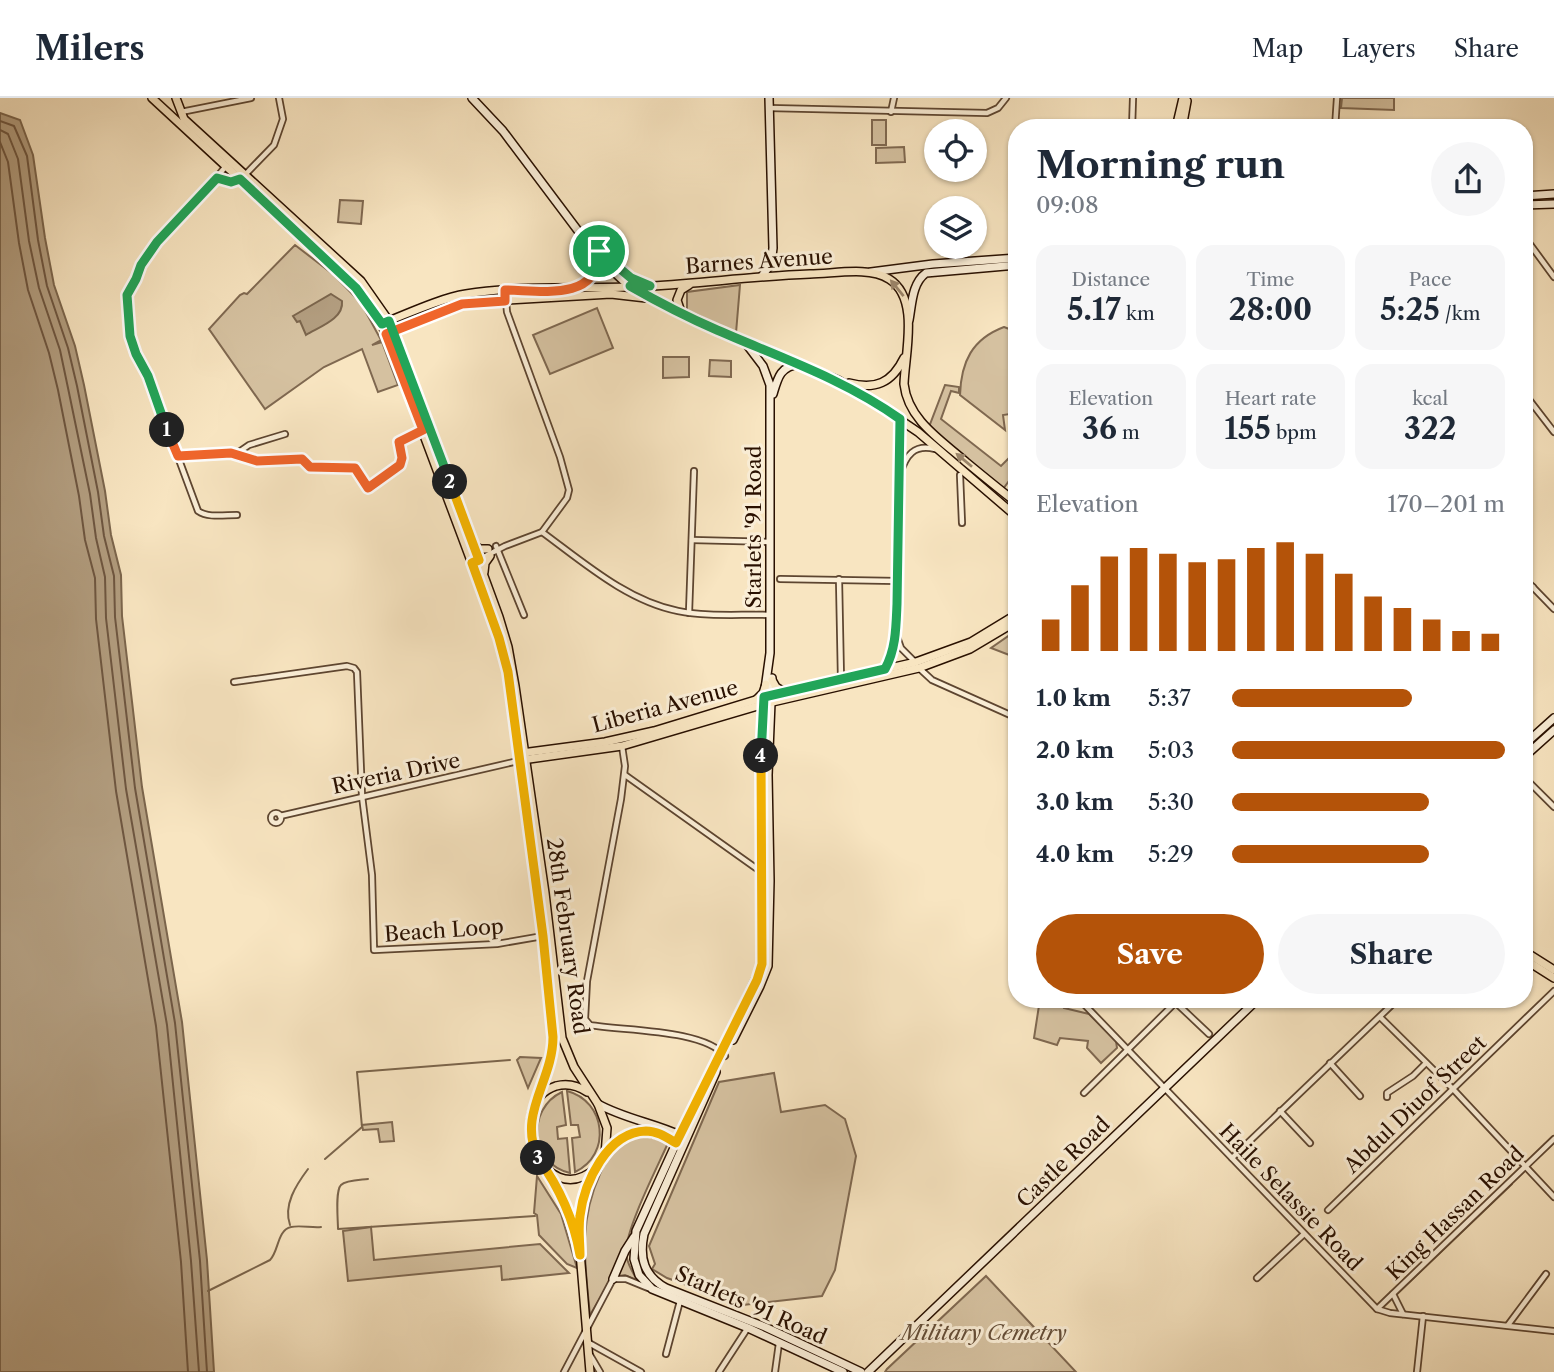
<!DOCTYPE html>
<html lang="en">
<head>
<meta charset="utf-8">
<style>
  body { margin:0; font-family:"Libre Caslon Text",serif; background:#f6f6f7; color:#1f2937; height:100vh; display:flex; flex-direction:column; font-size:26px; white-space:nowrap }
  * { box-sizing:border-box; margin:0 }
  p { font-size:23px; color:#747a83 }
  .icon { flex:none; width:38px; height:38px; fill:none; stroke:currentColor; stroke-width:2; stroke-linecap:round; stroke-linejoin:round }
  .map { position:relative; flex:1; overflow:hidden }
  .drawer { position:absolute; left:1008px; top:21px; width:525px; height:889px; display:flex; flex-direction:column; background:#fff; border-radius:28px; box-shadow:0 2px 5px #0004 }
  .drawer>* { flex:none }
  .tools { position:absolute; left:924px; top:21px; display:grid; gap:14px }
  .tools a { display:grid; place-items:center; width:63px; height:63px; border-radius:50%; background:#fff; box-shadow:0 2px 5px #0004; font-size:35px }
  .pin { position:absolute; display:grid; place-items:center; width:60px; height:60px; color:#fff; margin:-30px; border:4px solid #fff; border-radius:50%; box-shadow:0 2px 7px #0007 }
  .km { position:absolute; width:35px; height:35px; margin:-18px; border-radius:50%; background:#222; color:#fff; font-size:19px; line-height:35px; text-align:center }
  .round { display:grid; place-items:center; flex:none; width:74px; height:74px; border-radius:37px; background:#f6f6f7 }
  .overview { display:flex; align-items:center; justify-content:space-between; height:119px; padding:0 28px }
  h1 { font-size:38px; font-weight:700; line-height:52px }
  .figures { display:grid; grid-template-columns:repeat(3,1fr); gap:10px; height:119px; padding:7px 28px }
  .figures div { display:grid; align-content:center; border-radius:18px; background:#f6f6f7; text-align:center }
  .figures b { font-size:30px; font-weight:700 }
  .figures small { font-size:19px; font-weight:400 }
  .figures p { font-size:19px }
  .chart { height:196px; padding:14px 28px }
  .chart p { display:flex; justify-content:space-between }
  .chart svg { width:100%; height:126px; margin-top:7px; stroke:#b45309; stroke-width:6 }
  .cta { display:flex; gap:14px; margin-top:auto; padding:14px 28px }
  .cta a { flex:1; height:80px; border-radius:42px; background:#b45309; color:#fff; font-size:28px; font-weight:700; line-height:80px; text-align:center }
  .cta a+a { background:#f6f6f7; color:#1f2937 }
  ul { padding:0 28px; list-style:none; font-size:23px }
  li { display:grid; grid-template-columns:112px 84px 1fr; align-items:center; height:52px }
  li i { height:18px; border-radius:9px; background:#b45309 }
  header { display:flex; align-items:center; gap:42px; box-sizing:border-box; height:98px; padding:0 35px; background:#fff; border-bottom:2px solid #e0e1e3 }
  header strong { font-size:33px }
  nav { display:flex; gap:38px; margin-inline-start:auto; font-size:24px }
  .map>svg:first-child { display:block }
</style>
</head>
<body>
<header>
<strong>Milers</strong>
<nav><a>Map</a><a>Layers</a><a>Share</a></nav>
</header>
<div class="map">
<svg width="1554" height="1274" viewBox="0 0 1554 1274">
  <rect width="100%" height="100%" fill="#f8e5c1"/>
  <filter id="stains"><feTurbulence type="fractalNoise" baseFrequency=".00286" numOctaves="4"/><feColorMatrix values="0 0 0 0 .2 0 0 0 0 .09 0 0 0 0 .02 0 0 0 .5 -.17"/></filter>
  <radialGradient id="worn" r=".72"><stop offset=".6" stop-color="#630" stop-opacity="0"/><stop offset="1" stop-color="#630" stop-opacity=".3"/></radialGradient>
  <g fill="#d5c1a0" stroke="#7f6850" stroke-width="2">
    <polygon points="1342,0 1394,0 1394,12 1341,10"/>
    <rect x="872" y="22" width="14" height="25"/>
    <polygon points="904,49 905,64 876,65 876,50"/>
    <polygon points="340,102 363,103 361,126 338,124"/>
    <polygon points="295,147 334,177 361,205 381,242 372,247 382,244 398,287 378,294 362,251 324,269 265,311 209,231 240,197 244,195 247,196"/>
    <polygon points="740,187 736,235 687,212 687,194"/>
    <polygon points="597,210 613,250 550,276 533,237"/>
    <path d="M1004 229 1017 234V315L1003 317 1005 332 960 297C961 264 972 241 1004 229Z"/>
    <polygon points="663,259 689,259 689,279 663,280"/>
    <polygon points="710,262 731,263 731,279 709,278"/>
    <polygon points="945,287 959,289 959,295 951,293 941,321 1001,368 1014,355 1017,356 1017,372 1003,391 929,329"/>
    <polygon points="1017,532 1017,560 991,550"/>
    <polygon points="1040,901 1065,901 1064,910 1089,916 1116,943 1117,950 1101,965 1087,950 1088,943 1060,940 1057,947 1034,940"/>
    <polygon points="520,959 541,960 528,990 517,962"/>
    <polygon points="774,975 781,1014 825,1007 845,1021 856,1058 835,1172 822,1198 743,1207 667,1180 652,1171 655,1166 649,1148 719,984"/>
    <path d="M567 993C606 1003 612 1057 575 1074L572 1040 580 1039 578 1027H571Z"/>
    <path d="M562 994 566 1027 557 1029 558 1041 567 1040 570 1075C530 1066 526 1011 562 994Z"/>
    <polygon points="392,1024 394,1043 380,1044 378,1031 363,1032 362,1027"/>
    <path d="M641 1037 655 1039 668 1045C657 1070 627 1128 626 1153 626 1163 632 1174 638 1183L625 1177 613 1179 590 1217C585 1166 578 1124 600 1076 609 1055 619 1043 641 1037Z"/>
    <polygon points="537,1078 561,1116 577,1170 567,1166 539,1137 537,1117 534,1115"/>
    <polygon points="371,1129 374,1162 540,1146 569,1175 502,1182 501,1168 348,1183 343,1133"/>
    <polygon points="986,1178 1076,1274 885,1274 887,1271"/>
  </g>
  <g fill="#b29d7f" stroke="#7b654c" stroke-width="2">
    <polygon points="0,15 20,22 33,57 45,140 54,187 75,248 84,287 105,393 111,437 121,477 122,518 142,689 182,924 207,1162 214,1274 0,1274"/>
    <path d="M331 196 342 203C344 221 319 229 306 237L300 223 297 224 293 218Z"/>
  </g>
  <g fill="none" stroke-linecap="round" stroke-linejoin="round">
    <g stroke="#6e5640" stroke-width="2">
      <polyline points="0,23 14,28 27,58 38,142 47,188 68,250 77,288 98,394 104,438 114,478 115,519 135,690 175,925 200,1163 207,1274"/>
      <polyline points="0,32 8,36 18,61 29,143 39,190 60,252 68,290 90,396 96,440 105,479 106,520 126,691 167,927 191,1163 199,1274"/>
      <polyline points="0,44 8,64 19,145 28,192 49,255 58,292 79,398 85,442 95,480 96,521 116,693 156,928 181,1164 188,1274"/>
    </g>
    <g stroke="#7b654c" stroke-width="2">
      <polyline points="325,1061 362,1029 357,974 510,962"/>
      <path d="M368 1081C361 1082 346 1082 341 1087 335 1093 338 1122 338 1131L535 1118"/>
      <path d="M290 1127C283 1107 296 1087 308 1071"/>
      <path d="M208 1193 270 1162C279 1153 277 1132 291 1129 300 1127 312 1130 321 1129"/>
      <polyline points="1396,1197 1512,1086"/>
    </g>
    <defs>
      <g id="street">
        <polyline points="769,10 987,15 998,10 1006,0"/>
        <polyline points="181,14 251,0"/>
        <polyline points="891,14 894,0"/>
        <polyline points="1132,30 1133,0"/>
        <polyline points="1335,30 1337,0"/>
        <path d="M226 68 203 96 157 144 141 167 136 181 127 197 129 238 136 256 148 278 198 413C208 420 224 417 237 417"/>
        <polyline points="217,80 226,84 241,81 274,47 283,21 279,0"/>
        <polyline points="1524,138 1554,179"/>
        <polyline points="1524,295 1554,334"/>
        <polyline points="236,356 249,347 285,336"/>
        <polyline points="179,357 231,355 257,363 302,361 310,369 355,370 367,390 400,367 402,360 399,344 422,333"/>
        <path d="M900 376C906 357 914 346 935 351"/>
        <polyline points="960,377 962,425"/>
        <path d="M542 434C583 464 627 503 678 513 707 519 740 516 770 517"/>
        <polyline points="692,442 770,444"/>
        <polyline points="496,448 524,517"/>
        <polyline points="478,462 505,448 542,434 567,400 569,392 560,359 507,214 505,192"/>
        <polyline points="1524,480 1554,511"/>
        <polyline points="780,481 898,483"/>
        <polyline points="839,481 841,581"/>
        <polyline points="1524,497 1533,489"/>
        <polyline points="689,515 694,373"/>
        <polyline points="896,536 901,550 914,563"/>
        <polyline points="919,570 932,582 1017,620"/>
        <polyline points="885,571 896,535 900,322"/>
        <polyline points="234,584 347,568 354,570 357,574 362,698 372,777 374,852 497,846 543,838"/>
        <path d="M622 648 625 668 621 701 587 883 585 921 590 927C623 933 704 931 725 958"/>
        <polyline points="625,677 760,773"/>
        <polyline points="1527,682 1554,709"/>
        <circle cx="276" cy="720" r="5"/>
        <polyline points="280,718 518,663"/>
        <polyline points="1079,901 1377,1211 1390,1215 1554,1233"/>
        <polyline points="1172,901 1209,936"/>
        <polyline points="1380,919 1453,991 1554,1099"/>
        <polyline points="1330,965 1360,998"/>
        <polyline points="1084,995 1179,901"/>
        <polyline points="1387,999 1387,995 1413,978 1426,965"/>
        <polyline points="1280,1013 1310,1045"/>
        <polyline points="1232,1060 1398,901"/>
        <polyline points="1328,1112 1554,893"/>
        <polyline points="1257,1180 1304,1136"/>
        <polyline points="1393,1196 1403,1216"/>
        <polyline points="1377,1211 1554,1041"/>
        <polyline points="1508,1227 1546,1176"/>
        <polyline points="589,1245 641,1274"/>
        <polyline points="666,1256 680,1203"/>
        <polyline points="590,1257 600,1274"/>
        <polyline points="564,1274 613,1181 626,1181 648,1190"/>
        <polyline points="719,1274 747,1231"/>
        <polyline points="775,1274 779,1245"/>
        <polyline points="1417,1274 1423,1218"/>
      </g>
      <g id="secondary">
        <polyline points="472,0 503,33 597,158 630,189"/>
        <polyline points="1524,98 1554,96"/>
        <polyline points="1524,107 1554,106"/>
        <polyline points="597,152 631,180 650,188"/>
        <polyline points="871,174 933,166 1017,160"/>
        <polyline points="762,178 771,166 773,150 769,0"/>
        <path d="M909 222C912 206 912 185 926 175L1017 167"/>
        <polyline points="744,243 763,268 770,287 770,555 765,591"/>
        <path d="M773 296C778 279 780 269 799 266"/>
        <polyline points="764,603 760,697 762,868 684,1028 636,1133 634,1161 639,1177 652,1191 748,1230 843,1274"/>
        <polyline points="1524,647 1554,620"/>
        <polyline points="1524,659 1554,632"/>
        <polyline points="1524,672 1527,682"/>
        <polyline points="733,942 760,888 768,868 770,783 768,677 772,580"/>
        <path d="M716 974 644 1136C639 1160 644 1178 666 1190L765 1229 861 1274"/>
        <path d="M598 1006C625 1021 655 1025 682 1038"/>
        <path d="M605 1057C630 1028 646 1029 678 1045"/>
        <polyline points="613,1181 625,1153 634,1139"/>
        <polyline points="868,1274 1258,901"/>
      </g>
      <g id="primary">
        <polyline points="152,0 349,182 375,213 386,236 489,511 508,574 534,765 552,924 552,955 539,999"/>
        <polyline points="176,0 184,21 361,183 389,223 404,260 499,519 508,549 515,588 545,795 562,940 574,969 598,1006 607,1030 605,1057 589,1087 580,1114 580,1157"/>
        <polyline points="1176,30 1183,0"/>
        <polyline points="1182,30 1187,3"/>
        <path d="M577 189C592 183 597 174 597 158"/>
        <polyline points="633,190 704,226 838,282 869,301 918,334 1017,419"/>
        <polyline points="681,214 677,202 681,192 689,187"/>
        <path d="M386 224C409 215 441 200 466 196 523 186 592 192 651 188 704 185 757 178 810 176 833 176 869 168 889 181 920 200 905 255 904 286 908 322 941 342 966 364 983 378 1000 392 1017 405"/>
        <polyline points="391,234 450,210 472,204 611,196 646,200"/>
        <path d="M849 285C875 292 892 285 904 260"/>
        <polyline points="473,446 480,451 488,451"/>
        <polyline points="484,474 485,465 490,458"/>
        <polyline points="772,582 776,589 784,594"/>
        <polyline points="757,601 763,595 766,586"/>
        <polyline points="522,655 605,644 654,633 772,597 916,564 971,544 1017,516"/>
        <polyline points="522,662 622,648 764,606 919,570 970,551 1017,523"/>
        <polyline points="1524,853 1554,872"/>
        <polyline points="1524,861 1554,880"/>
        <path d="M587 994C577 987 567 985 556 988 502 1006 542 1115 595 1071"/>
        <polyline points="545,1070 565,1107 577,1139"/>
        <polyline points="580,1154 590,1274"/>
      </g>
    </defs>
    <use href="#street" stroke="#5d4530" stroke-width="8"/>
    <use href="#secondary" stroke="#291000" stroke-width="10"/>
    <use href="#primary" stroke="#291000" stroke-width="10"/>
    <use href="#street" stroke="#faeed7" stroke-width="4.5"/>
    <use href="#secondary" stroke="#faeed7" stroke-width="7"/>
    <use href="#primary" stroke="#f8e5c1" stroke-width="7"/>
  </g>
  <defs><path id="oneway-solid" d="M-6-.8H1V-3.2L6.5 0L1 3.2V.8H-6Z" transform="scale(1.75)"/></defs>
  <g fill="#9b856a">
    <use href="#oneway-solid" transform="translate(897 190) rotate(-129)"/>
    <use href="#oneway-solid" transform="translate(964 362) rotate(-140)"/>
  </g>
  <g fill="none" stroke-linecap="round" stroke-linejoin="round">
    <defs>
      <path id="split-1" d="M167 332 178 358 231 355 257 363 302 361 310 369 355 370 368 390 400 367 402 360 399 344 423 332 386 236 462 206 505 203V192C537 192 597 204 597 158L590 148 599 153"/>
      <polyline id="split-2" points="167,332 148,278 136,256 130,238 127,197 136,181 141,167 157,144 217,80 231,84 240,81 356,190 382,226 389,223 450,384"/>
      <path id="split-3" d="M450 384 479 462 472 465 499 540 508 574 543 838 553 939C553 983 517 1016 538 1060"/>
      <path id="split-4" d="M538 1060C559 1089 574 1122 580 1157 580 1144 578 1131 580 1118 584 1085 607 1034 646 1033 657 1033 666 1039 676 1045L757 882 762 866 761 658"/>
      <path id="split-5" d="M599 153 631 180 650 188H630C658 204 687 219 717 232 779 259 844 281 900 321L897 506C896 529 896 551 885 571L764 599 761 658"/>
    </defs>
    <use href="#split-1" stroke="#fff" stroke-width="14"/>
    <use href="#split-2" stroke="#fff" stroke-width="14"/>
    <use href="#split-3" stroke="#fff" stroke-width="14"/>
    <use href="#split-4" stroke="#fff" stroke-width="14"/>
    <use href="#split-5" stroke="#fff" stroke-width="14"/>
    <use href="#split-1" stroke="#f0652b" stroke-width="9"/>
    <use href="#split-2" stroke="#22a559" stroke-width="9"/>
    <use href="#split-3" stroke="#f5b400" stroke-width="9"/>
    <use href="#split-4" stroke="#f5b400" stroke-width="9"/>
    <use href="#split-5" stroke="#22a559" stroke-width="9"/>
  </g>
  <g text-anchor="middle" dominant-baseline="central" stroke-width="6" stroke-linejoin="round" paint-order="stroke">
    <g font-size="21" fill="#291000" stroke="#faeed7">
      <text transform="translate(759 163) rotate(-4)">Barnes Avenue</text>
      <text transform="translate(753 429) rotate(-90)">Starlets '91 Road</text>
      <text transform="translate(665 608) rotate(-15)">Liberia Avenue</text>
      <text transform="translate(396 675) rotate(-12)">Riveria Drive</text>
      <text transform="translate(444 832) rotate(-4)">Beach Loop</text>
      <text transform="translate(568 838) rotate(82)">28th February Road</text>
      <text transform="translate(1415 1006) rotate(-44)">Abdul Diuof Street</text>
      <text transform="translate(1063 1064) rotate(-44)">Castle Road</text>
      <text transform="translate(1291 1099) rotate(46)">Haile Selassie Road</text>
      <text transform="translate(1455 1115) rotate(-44)">King Hassan Road</text>
      <text transform="translate(751 1207) rotate(24)">Starlets '91 Road</text>
    </g>
    <g font-size="21" font-style="italic" fill="#654e38" stroke="#faeed7">
      <text x="984" y="1234">Military Cemetry</text>
    </g>
  </g>
  <rect width="100%" height="100%" filter="url(#stains)"/>
  <rect width="100%" height="100%" fill="url(#worn)"/>
</svg>
<div class="tools">
<a><svg class="icon" aria-label="locate" viewBox="0 0 24 24"><circle cx="12" cy="12" r="6"/><path d="M12 2v4M12 18v4M2 12h4M18 12h4"/></svg></a>
<a><svg class="icon" aria-label="layers" viewBox="0 0 24 24"><path d="M12 4l9 5-9 5-9-5zM3 14l9 5 9-5"/></svg></a>
</div>
<div class="pin" style="left:599px;top:153px;background:#1e9e55"><svg class="icon" aria-label="arrive" viewBox="0 0 24 24"><path d="M6 21V4h12l-3 4 3 4H6"/></svg></div>
<b class="km" style="left:167px;top:332px">1</b>
<b class="km" style="left:450px;top:384px">2</b>
<b class="km" style="left:538px;top:1060px">3</b>
<b class="km" style="left:761px;top:658px">4</b>
<section class="drawer">
<div class="overview"><div><h1>Morning run</h1><p>09:08</p></div><a class="round"><svg class="icon" aria-label="share" viewBox="0 0 24 24"><path d="M12 15V3M7 8l5-5 5 5M5 13v7h14v-7"/></svg></a></div>
<div class="figures">
<div><p>Distance</p><b>5.17<small> km</small></b></div>
<div><p>Time</p><b>28:00</b></div>
<div><p>Pace</p><b>5:25<small> /km</small></b></div>
</div>
<div class="figures">
<div><p>Elevation</p><b>36<small> m</small></b></div>
<div><p>Heart rate</p><b>155<small> bpm</small></b></div>
<div><p>kcal</p><b>322</b></div>
</div>
<div class="chart"><p><span>Elevation</span>170–201 m</p>
<svg viewBox="0 0 160 44" preserveAspectRatio="none"><path d="M5 44V33M15 44V21M25 44V11M35 44V8M45 44V10M55 44V13M65 44V12M75 44V8M85 44V6M95 44V10M105 44V17M115 44V25M125 44V29M135 44V33M145 44V37M155 44V38"/></svg>
</div>
<ul>
<li><b>1.0 km</b>5:37<i style="width:66%"></i></li>
<li><b>2.0 km</b>5:03<i style="width:100%"></i></li>
<li><b>3.0 km</b>5:30<i style="width:72%"></i></li>
<li><b>4.0 km</b>5:29<i style="width:72%"></i></li>
</ul>
<div class="cta"><a>Save</a><a>Share</a></div>
</section>
</div>
</body>
</html>
